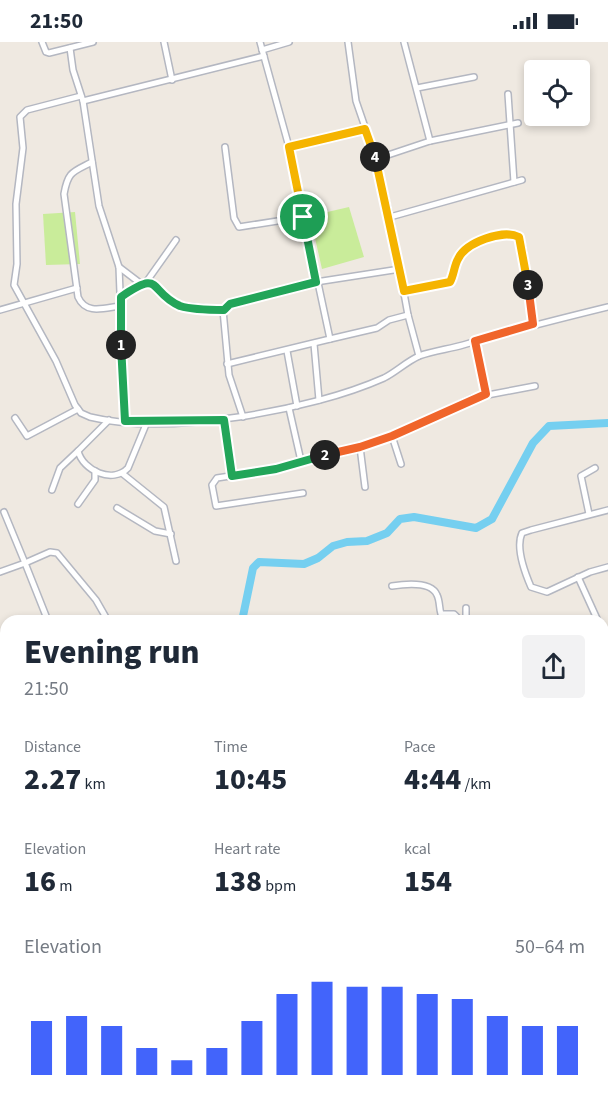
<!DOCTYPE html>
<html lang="en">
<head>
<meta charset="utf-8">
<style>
  body { margin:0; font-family:"Source Sans 3",sans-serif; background:#f2f2f3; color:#1f2937; height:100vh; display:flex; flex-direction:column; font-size:22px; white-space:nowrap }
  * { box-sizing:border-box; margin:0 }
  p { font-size:20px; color:#747a83 }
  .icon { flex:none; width:33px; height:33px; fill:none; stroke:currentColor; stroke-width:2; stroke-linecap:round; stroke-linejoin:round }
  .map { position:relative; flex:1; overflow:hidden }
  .drawer { position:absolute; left:0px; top:573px; width:609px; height:488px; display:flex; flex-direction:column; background:#fff; border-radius:18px 18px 0 0; box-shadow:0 3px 9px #0003 }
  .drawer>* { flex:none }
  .controls { position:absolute; left:524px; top:18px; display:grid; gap:12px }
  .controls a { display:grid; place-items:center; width:66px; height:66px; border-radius:6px; background:#fff; box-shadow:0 3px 9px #0003; font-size:30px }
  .pin { position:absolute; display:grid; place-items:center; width:51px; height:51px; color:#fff; margin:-26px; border:3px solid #fff; border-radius:50%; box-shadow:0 2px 6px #0007 }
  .km { position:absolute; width:30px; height:30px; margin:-15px; border-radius:50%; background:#222; color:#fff; font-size:16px; line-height:30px; text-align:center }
  .round { display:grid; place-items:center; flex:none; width:63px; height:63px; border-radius:6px; background:#f2f2f3 }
  .head { display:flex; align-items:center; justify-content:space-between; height:102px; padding:0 24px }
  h1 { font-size:33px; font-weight:800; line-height:45px }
  .stats { display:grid; grid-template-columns:repeat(3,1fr); gap:9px; height:102px; padding:6px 24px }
  .stats div { display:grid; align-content:center }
  .stats b { font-size:30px; font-weight:800 }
  .stats small { font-size:16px; font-weight:400 }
  .stats p { font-size:16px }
  .chart { height:168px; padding:12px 24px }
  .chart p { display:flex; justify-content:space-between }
  .chart svg { width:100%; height:108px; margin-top:6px; stroke:#4264fb; stroke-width:6 }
  .status { display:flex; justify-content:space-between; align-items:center; height:42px; padding:0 30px; background:#fff; direction:ltr }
  .status svg { height:16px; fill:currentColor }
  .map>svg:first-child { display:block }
</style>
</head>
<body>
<div class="status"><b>21:50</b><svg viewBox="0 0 49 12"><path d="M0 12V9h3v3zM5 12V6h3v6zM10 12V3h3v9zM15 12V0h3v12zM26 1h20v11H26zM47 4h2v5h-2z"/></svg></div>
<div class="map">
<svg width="608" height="1060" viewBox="0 0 608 1060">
  <rect width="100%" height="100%" fill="#efe9e1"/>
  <g fill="#c9ec9a">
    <polygon points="349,165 364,215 322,227 310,174"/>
    <polygon points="75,170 80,222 46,223 43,172"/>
  </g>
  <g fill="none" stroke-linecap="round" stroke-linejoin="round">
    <g stroke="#75cff0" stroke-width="8">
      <polyline points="242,579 253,526 259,520 304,522 318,516 333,504 347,500 367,499 387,491 400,477 414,475 476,486 492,477 533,401 549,384 608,381"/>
      <polyline points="0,901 6,901"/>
    </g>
    <defs>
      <g id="minor">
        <polyline points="42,0 46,10 49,11 93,0"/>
        <polyline points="164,0 172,38"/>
        <polyline points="348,0 356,59 376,117 390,175 408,273 419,314"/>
        <polyline points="404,0 430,99"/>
        <polyline points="70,6 73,28 83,59 99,164 119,225 125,379"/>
        <polyline points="262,8 289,0"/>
        <polyline points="417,46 474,35"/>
        <polyline points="508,52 514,140"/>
        <path d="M81 54 27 68 20 75 23 106 16 162 17 222 14 243 56 319 75 363 81 371 90 375C168 394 310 369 384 336 396 330 406 320 419 314 432 309 449 307 463 303 511 289 559 277 608 265"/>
        <polyline points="83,59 264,14"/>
        <polyline points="225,105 234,176 239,185 303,175"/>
        <polyline points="289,105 365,87"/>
        <polyline points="376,117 430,99 518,81"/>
        <path d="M92 120C73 130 68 129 64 152L78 255C86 273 104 266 120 264"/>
        <polyline points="390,175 522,138"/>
        <polyline points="119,225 140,241"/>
        <polyline points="147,239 179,263 223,268"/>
        <path d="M404 249 450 241C454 233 454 224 458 217 466 200 497 192 514 192L519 195 523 206 533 282"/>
        <polyline points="121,254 147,239 176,198"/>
        <polyline points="0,268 77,246"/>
        <polyline points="330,297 377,286 389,278 408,273"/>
        <polyline points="475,299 486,352"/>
        <polyline points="314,302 319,358"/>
        <polyline points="287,309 297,364"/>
        <polyline points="227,322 330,297 289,105 260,0"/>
        <polyline points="289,366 301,419"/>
        <polyline points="243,375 229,333 223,268 230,262 316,240 400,227"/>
        <polyline points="15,376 27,394 78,367"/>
        <path d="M109 378 78 409C83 429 113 442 128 426L147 380"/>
        <polyline points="224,378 232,434"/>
        <polyline points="392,394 401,422"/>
        <polyline points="360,405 365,445"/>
        <polyline points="123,432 164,465 176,519"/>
        <polyline points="52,448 60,426 78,409"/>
        <polyline points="303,451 216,464 212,443 217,436 276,427 360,405 392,394 472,356 535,344"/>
        <polyline points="78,462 95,438 95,429"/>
        <polyline points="117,466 155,489 171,492"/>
        <path d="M608 468 531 488 522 491C515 506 525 531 531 545L547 550 590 530 608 525"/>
        <polyline points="4,470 25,521 50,510 57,511 96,558 108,579"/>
        <polyline points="589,472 581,434 595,426"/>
        <polyline points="0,530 25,521 48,579"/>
        <polyline points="578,535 598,579"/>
        <path d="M392 544C405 542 431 539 437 553 440 559 439 566 441 572H454L461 579"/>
        <polyline points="466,566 466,579"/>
        <polyline points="603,590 608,598"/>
        <polyline points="0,630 4,696"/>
        <polyline points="603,735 608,735"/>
        <polyline points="0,750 6,750"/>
        <polyline points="0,837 6,828"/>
        <polyline points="603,838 608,837"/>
        <polyline points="603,892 608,891"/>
        <polyline points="603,980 608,980"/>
        <polyline points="0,990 6,986"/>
        <polyline points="603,1023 608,1022"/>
        <polyline points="0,1054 6,1049"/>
        <polyline points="236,1054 239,1060"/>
        <polyline points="289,1054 292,1060"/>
        <polyline points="338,1054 340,1060"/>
        <polyline points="383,1054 384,1060"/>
        <polyline points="410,1054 410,1060"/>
        <polyline points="600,1054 601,1060"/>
        <polyline points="62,1060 69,1054"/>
        <polyline points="156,1060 165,1054"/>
        <polyline points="219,1060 229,1054"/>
        <polyline points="424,1060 452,1054"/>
      </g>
    </defs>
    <use href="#minor" stroke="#b4b7c1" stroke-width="8"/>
    <use href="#minor" stroke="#fff" stroke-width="5"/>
  </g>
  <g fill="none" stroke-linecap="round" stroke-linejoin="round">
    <defs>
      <path id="split-1" d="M121 303V255C163 226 148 250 180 264 193 268 210 268 224 268L230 262 316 240 303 175"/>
      <polyline id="split-2" points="121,303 125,379 224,378 232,434 276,427 325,413"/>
      <polyline id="split-3" points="325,413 360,405 392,394 486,352 475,299 533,282 528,243"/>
      <path id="split-4" d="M375 115 404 249 450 240C454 233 454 224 458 217 466 200 503 187 519 195L528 243"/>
      <polyline id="split-5" points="303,175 289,105 365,87 375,115"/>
    </defs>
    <use href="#split-1" stroke="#fff" stroke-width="12"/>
    <use href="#split-2" stroke="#fff" stroke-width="12"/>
    <use href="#split-3" stroke="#fff" stroke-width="12"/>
    <use href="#split-4" stroke="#fff" stroke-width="12"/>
    <use href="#split-5" stroke="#fff" stroke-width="12"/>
    <use href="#split-1" stroke="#22a559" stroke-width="8"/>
    <use href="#split-2" stroke="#22a559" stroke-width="8"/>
    <use href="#split-3" stroke="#f0652b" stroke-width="8"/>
    <use href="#split-4" stroke="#f5b400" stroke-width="8"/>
    <use href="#split-5" stroke="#f5b400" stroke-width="8"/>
  </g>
</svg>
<div class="controls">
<a><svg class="icon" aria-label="locate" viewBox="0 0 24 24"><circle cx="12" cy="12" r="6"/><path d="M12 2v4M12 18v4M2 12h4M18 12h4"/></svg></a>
</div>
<div class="pin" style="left:303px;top:175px;background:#1e9e55"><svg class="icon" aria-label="arrive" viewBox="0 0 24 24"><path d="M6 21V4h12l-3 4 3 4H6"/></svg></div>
<b class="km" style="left:121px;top:303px">1</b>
<b class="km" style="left:325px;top:413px">2</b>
<b class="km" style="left:528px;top:243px">3</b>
<b class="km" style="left:375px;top:115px">4</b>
<section class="drawer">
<div class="head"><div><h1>Evening run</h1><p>21:50</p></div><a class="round"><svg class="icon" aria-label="share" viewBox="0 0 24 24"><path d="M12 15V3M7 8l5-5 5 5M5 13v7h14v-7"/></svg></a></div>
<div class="stats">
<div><p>Distance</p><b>2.27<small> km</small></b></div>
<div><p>Time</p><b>10:45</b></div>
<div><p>Pace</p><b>4:44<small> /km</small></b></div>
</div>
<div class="stats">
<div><p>Elevation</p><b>16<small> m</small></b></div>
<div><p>Heart rate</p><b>138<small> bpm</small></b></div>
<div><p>kcal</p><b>154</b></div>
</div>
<div class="chart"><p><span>Elevation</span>50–64 m</p>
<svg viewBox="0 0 160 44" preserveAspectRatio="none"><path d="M5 44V22M15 44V20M25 44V24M35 44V33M45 44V38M55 44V33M65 44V22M75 44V11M85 44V6M95 44V8M105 44V8M115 44V11M125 44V13M135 44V20M145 44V24M155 44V24"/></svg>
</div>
</section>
</div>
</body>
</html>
